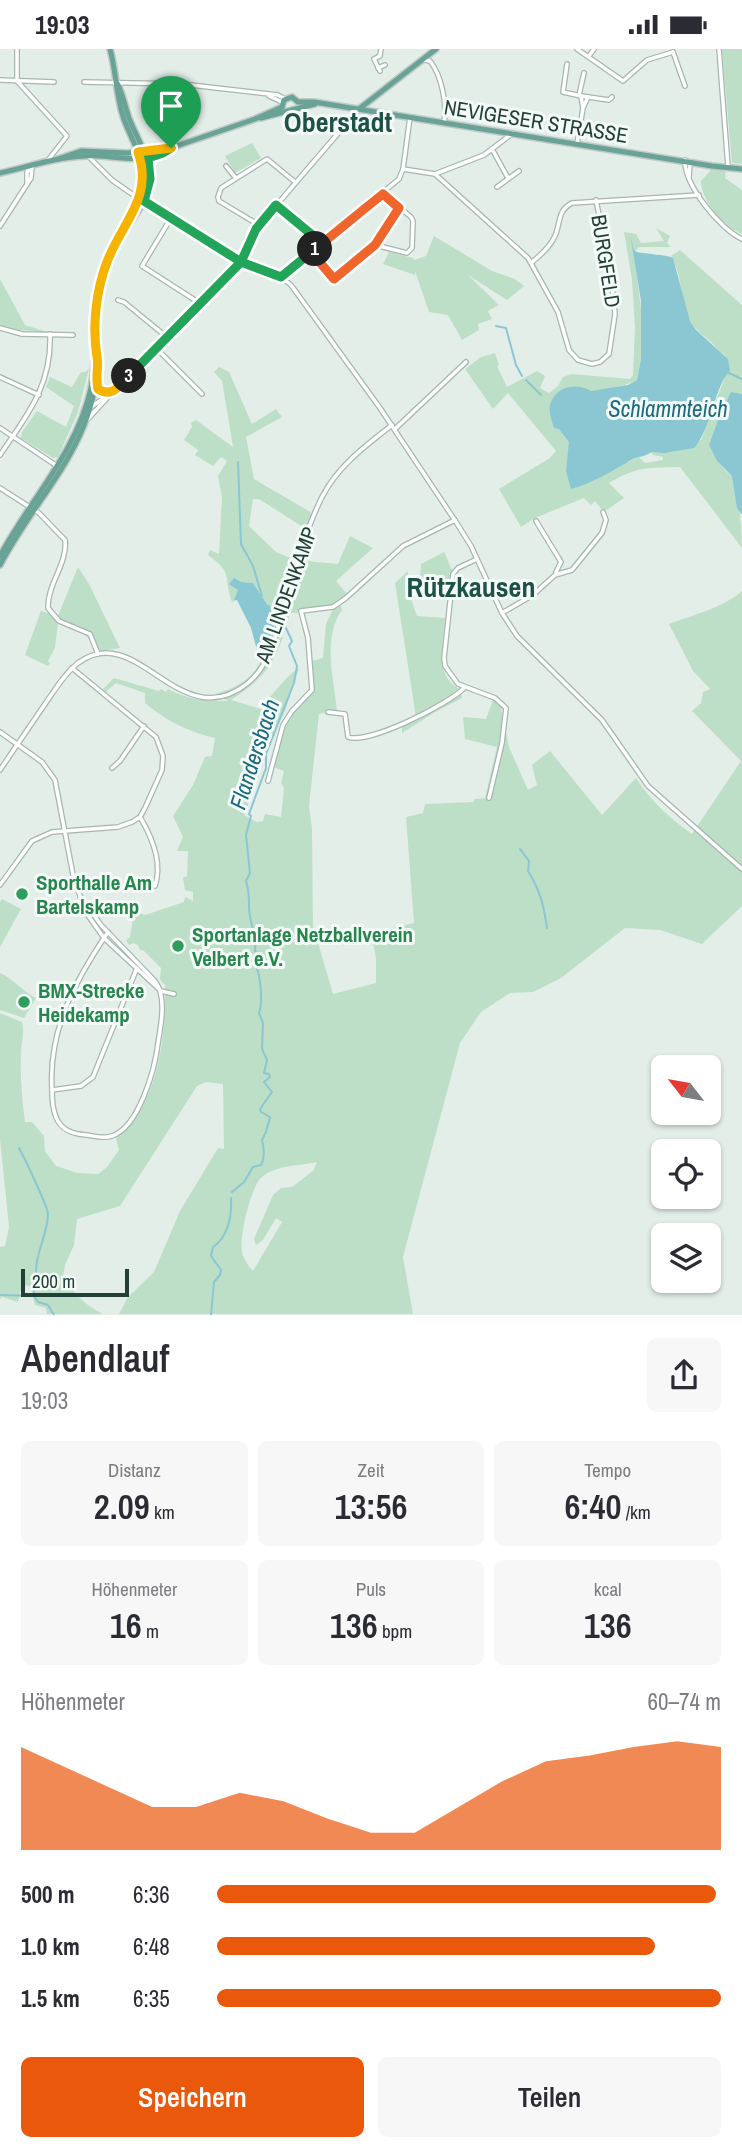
<!DOCTYPE html>
<html lang="de">
<head>
<meta charset="utf-8">
<style>
  body { margin:0; font-family:"Archivo Narrow",sans-serif; background:#f7f7f7; color:#2b2b33; height:100vh; display:flex; flex-direction:column; font-size:26px; white-space:nowrap }
  * { box-sizing:border-box; margin:0 }
  p { font-size:23px; color:#7c7c81 }
  .icon { flex:none; width:38px; height:38px; fill:none; stroke:currentColor; stroke-width:2; stroke-linecap:round; stroke-linejoin:round }
  .map { position:relative; height:1266px; overflow:hidden }
  .sheet { display:flex; flex-direction:column; background:#fff; flex:1 }
  .sheet>* { flex:none }
  .needle { width:46px; rotate:301deg }
  .controls { position:absolute; left:651px; top:1006px; display:grid; gap:14px }
  .controls a { display:grid; place-items:center; width:70px; height:70px; border-radius:10px; background:#fff; box-shadow:0 2px 5px #0004; font-size:35px }
  .scale { position:absolute; left:21px; bottom:18px; width:108px; box-sizing:border-box; padding-left:7px; border:4px solid #234038; border-top:0; font-size:19px; line-height:24px; white-space:nowrap; color:#234038; -webkit-text-stroke:5px #f4faf7; paint-order:stroke }
  .pin { position:absolute; display:grid; place-items:center; width:60px; height:60px; color:#fff; margin:-72px -30px; border-radius:50% 50% 50% 0; rotate:-45deg; box-shadow:0 0 7px #0007 }
  .pin .icon { rotate:45deg }
  .km { position:absolute; width:35px; height:35px; margin:-18px; border-radius:50%; background:#222; color:#fff; font-size:19px; line-height:35px; text-align:center }
  .round { display:grid; place-items:center; flex:none; width:74px; height:74px; border-radius:10px; background:#f7f7f7 }
  .overview { display:flex; align-items:center; justify-content:space-between; height:119px; padding:0 21px }
  h1 { font-size:38px; font-weight:600; line-height:52px }
  .figures { display:grid; grid-template-columns:repeat(3,1fr); gap:10px; height:119px; padding:7px 21px }
  .figures div { display:grid; align-content:center; border-radius:10px; background:#f7f7f7; text-align:center }
  .figures b { font-size:35px; font-weight:600 }
  .figures small { font-size:19px; font-weight:400 }
  .figures p { font-size:19px }
  .chart { height:196px; padding:14px 21px }
  .chart p { display:flex; justify-content:space-between }
  .chart svg { width:100%; height:126px; margin-top:7px; fill:#ea580c; opacity:.7 }
  .cta { display:flex; gap:14px; margin-top:auto; padding:14px 21px }
  .cta a { flex:1; height:80px; border-radius:10px; background:#ea580c; color:#fff; font-size:28px; font-weight:600; line-height:80px; text-align:center }
  .cta a+a { background:#f7f7f7; color:#2b2b33 }
  ul { padding:0 21px; list-style:none; font-size:23px }
  li { display:grid; grid-template-columns:112px 84px 1fr; align-items:center; height:52px }
  li i { height:18px; border-radius:9px; background:#ea580c }
  .status { display:flex; justify-content:space-between; align-items:center; height:49px; padding:0 35px; background:#fff; direction:ltr }
  .status svg { height:19px; fill:currentColor }
  .map>svg:first-child { display:block }
</style>
</head>
<body>
<div class="status"><b>19:03</b><svg viewBox="0 0 49 12"><path d="M0 12V9h3v3zM5 12V6h3v6zM10 12V3h3v9zM15 12V0h3v12zM26 1h20v11H26zM47 4h2v5h-2z"/></svg></div>
<div class="map">
<svg width="742" height="1266" viewBox="0 0 742 1266">
  <rect width="100%" height="100%" fill="#e4eee9"/>
  <g fill="#bddfc7" fill-rule="evenodd">
    <polygon points="722,0 742,0 742,115 732,114"/>
    <polygon points="252,94 261,109 235,124 225,107"/>
    <path d="M712 120 726 122 725 129 742 141V185C723 177 702 153 701 132Z"/>
    <path d="M656 179 670 187 667 194 671 198H639L634 203 642 268 641 310 637 331C625 337 605 342 591 342 573 341 577 335 558 344L559 380 569 392V404L628 413 639 408 645 414 663 411V408L653 406 651 403H671L701 391 728 320 725 306C719 303 718 300 713 295 705 287 695 282 690 271 680 251 683 227 671 207L680 201 742 256V345L731 344 720 365 709 396C713 404 718 414 724 420 725 422 731 426 732 427 739 437 742 486 742 499L680 418C647 419 638 417 609 434L624 449 604 463 595 452 591 456 584 449 535 469 521 478 499 440 550 409 556 402 508 344 493 360 465 320 481 308 495 304 499 316 497 317 507 338 537 322 545 327 540 339 549 344 558 337 563 328 571 325 630 330 633 326 635 279 632 231 624 183 636 185 641 194 664 192Z"/>
    <polygon points="434,187 492,222 515,230 524,237 507,251 468,226 499,256 488,262 492,270 478,275 479,281 462,291 448,266 429,263 415,222 415,226 383,215 389,203 413,209 414,211 426,207"/>
    <polygon points="0,230 25,276 47,283 18,281 0,276"/>
    <path d="M219 318 229 323 252 375 276 360 282 368 246 388 254 430 312 464 306 480 259 450H253L249 477 276 503 295 511 338 515 350 487 373 499 336 532 347 545C327 564 316 563 290 564 277 610 272 624 231 651L261 660C269 649 289 624 299 619L285 662 269 694 258 730 244 766 257 773 263 772 265 765 281 768 284 740 281 734 284 722 273 718 285 674 312 642V612L323 609 326 575 333 560 341 557 342 561C322 588 334 630 337 662L319 665 309 757 312 780 313 877 333 945 376 934V909L371 884 414 874 406 768 423 764 425 755 473 753 475 750 485 749 497 698 465 690 463 668 486 670 493 651 501 658 509 698 528 741 537 736 532 716 550 702 602 766 636 729C650 752 671 770 692 785L741 712 692 662 701 654 703 643 710 640 693 622 669 575C693 566 723 559 742 542V857L702 895 660 881 625 879 561 929 533 943 510 944 481 963 460 994 403 1208 413 1265H119L128 1248 154 1223 180 1162 218 1099 224 1100 223 1035 206 1033 197 1037 120 1157 77 1170 74 1196 65 1216 63 1227C75 1245 84 1256 103 1265H47L46 1259 35 1256 30 1237 22 1236 18 1253 2 1248 0 1250V1198L5 1197 9 1178 0 1090V964L22 973C25 984 21 994 21 1006 20 1028 22 1050 25 1073H32L44 1087 45 1102 56 1117 78 1124 98 1125 107 1118 119 1101 116 1089C159 1055 166 987 165 936L160 931 161 919 143 901H140L138 896 133 894 129 896 126 891 130 888 134 862 145 866 184 853 185 848 193 852V843L185 841 183 829 187 827 188 802H177L183 788 173 767 193 736 205 708 212 707 215 689C187 682 168 673 145 654V644L116 634 106 643 103 640 114 629 159 642 161 640 166 643 168 640C189 651 205 652 228 652L215 645C258 634 265 609 276 570L253 534 241 533 237 551 232 553C223 528 234 524 208 506L210 501 219 505 222 448 218 427 227 412 221 408 213 417 195 406 198 401 184 391 192 378 191 374 196 371 233 398 222 332 214 323ZM317 1113 313 1122 292 1138 281 1139 273 1146 254 1190 256 1196 263 1191 276 1169 282 1173 253 1222C248 1216 244 1211 242 1203 239 1189 250 1142 260 1130 273 1116 299 1117 317 1113Z"/>
    <polygon points="89,320 78,363 58,408 53,409 21,389 22,383 37,362 66,378 74,357 46,338 50,328 72,338 81,323 85,323"/>
    <polygon points="444,503 452,521 448,534 435,535 435,532 420,530 421,515"/>
    <path d="M78 518 89 535 120 599 94 603C93 584 74 581 58 574L55 599 48 612 50 614 48 617 25 606 41 562 58 567Z"/>
    <path d="M408 522 409 544 417 567 445 569C443 594 433 631 464 642L461 644 462 649 437 662 402 684V676L416 668 395 534Z"/>
    <polygon points="2,850 21,860 0,898 0,853"/>
    <path d="M0 924C14 930 22 942 36 949L24 969 0 961Z"/>
  </g>
  <g fill="#8bc6d3">
    <path d="M631 190C633 194 632 199 635 202 638 205 665 205 673 209L690 272 696 281 728 310 730 322C715 335 712 379 694 399L664 404 652 403C645 408 638 407 631 411 612 422 593 434 571 440L566 422 569 393 559 380 554 379C551 370 547 359 552 351 559 336 579 334 591 342L628 336 637 331 641 310V252Z"/>
    <polygon points="731,343 742,345 742,466 737,459 732,427 717,412 709,396 720,365"/>
    <polygon points="234,529 241,533 253,534 276,569 267,603 258,605 251,579 237,551 234,551 238,541 229,535"/>
  </g>
  <g fill="none" stroke-linecap="round" stroke-linejoin="round">
    <g stroke="#8bc6d3" stroke-width="2">
      <polyline points="496,277 506,279 516,316 522,327"/>
      <polyline points="729,324 742,330"/>
      <polyline points="526,331 541,346"/>
      <polyline points="238,413 241,495 253,517 262,547"/>
      <polyline points="269,557 275,566"/>
      <path d="M520 800 529 812 528 822C540 841 544 857 547 879"/>
      <path d="M19 1099C24 1108 48 1158 48 1165 48 1186 32 1211 37 1229L34 1237V1247"/>
      <path d="M232 1143 244 1133 253 1118 261 1116C265 1109 264 1098 262 1091L266 1083 270 1068 261 1063 260 1060 272 1043 264 1033 270 1028 269 1025 264 1024 267 1011 262 1000 263 974 259 964C263 954 261 923 254 914L258 905 255 902C257 885 248 870 249 856 249 847 249 841 246 832L250 824 246 786 251 767 249 765 266 719V705L294 634 297 617 289 597 292 592 285 577"/>
      <polyline points="0,1246 34,1247 38,1253 48,1256 54,1266"/>
      <path d="M211 1266 214 1233 220 1226 221 1221 211 1207 213 1198C228 1188 232 1167 231 1149"/>
    </g>
    <defs>
      <g id="minor">
        <polyline points="577,0 623,32 647,11 673,3"/>
        <polyline points="719,0 728,118"/>
        <polyline points="673,3 685,37"/>
        <polyline points="589,7 594,0"/>
        <path d="M424 11 430 12C442 27 447 55 444 74"/>
        <polyline points="567,15 563,43 581,47"/>
        <polyline points="378,19 385,16"/>
        <polyline points="380,22 374,10 380,7 381,0"/>
        <polyline points="0,31 54,33"/>
        <polyline points="17,32 67,87 48,111"/>
        <polyline points="17,32 17,0"/>
        <polyline points="84,33 182,35 278,46 285,50"/>
        <polyline points="579,46 584,24"/>
        <polyline points="269,47 282,53"/>
        <polyline points="588,48 609,51 612,48"/>
        <polyline points="577,95 583,59 588,48 581,47 583,59"/>
        <polyline points="492,100 508,129"/>
        <polyline points="89,108 112,131 132,145 241,213 281,228 291,236 380,359 456,473 471,497 502,564 517,587 602,671 648,737 742,820"/>
        <path d="M685 111C684 136 720 180 742 190"/>
        <polyline points="226,117 235,128"/>
        <polyline points="403,120 435,125 528,209 558,263 569,301 578,311 592,315 600,313 609,305 615,265 611,226 596,151"/>
        <polyline points="435,125 484,106 513,84"/>
        <polyline points="689,128 690,113"/>
        <polyline points="27,133 27,123 32,118"/>
        <polyline points="497,138 519,122"/>
        <polyline points="276,156 322,195"/>
        <polyline points="171,169 142,217 201,255"/>
        <polyline points="259,176 219,152 218,148 221,139 267,110 295,133"/>
        <polyline points="0,177 31,129 32,118"/>
        <polyline points="375,196 407,204 412,199 413,172 411,168 383,145"/>
        <polyline points="311,203 334,230 375,196 399,159"/>
        <path d="M532 213C541 206 550 198 555 187 561 173 557 162 572 154L699 146"/>
        <polyline points="281,228 399,130 403,120 410,68"/>
        <polyline points="118,251 124,253 168,289"/>
        <polyline points="0,279 22,285 73,286"/>
        <polyline points="157,300 202,345"/>
        <polyline points="0,328 39,346"/>
        <polyline points="96,335 101,342 111,343"/>
        <polyline points="91,358 113,343 241,213 256,180 359,60"/>
        <polyline points="86,372 109,347"/>
        <polyline points="0,379 57,417"/>
        <polyline points="395,380 466,313"/>
        <path d="M0 406C27 366 52 337 50 285"/>
        <path d="M0 439 39 464 65 491C68 514 47 536 48 559L59 572 90 585 98 605"/>
        <polyline points="536,472 561,513 556,523"/>
        <polyline points="477,510 458,519 453,525 444,609 445,617 458,635 495,649 506,659 502,694 489,749"/>
        <polyline points="502,564 533,546 555,526 572,521 602,484 606,471 603,463"/>
        <path d="M328 663 345 665 348 688C368 696 449 655 464 639"/>
        <polyline points="0,683 42,713 55,731 74,831 87,865 104,889 161,942 174,945"/>
        <polyline points="112,719 120,712 144,677"/>
        <path d="M0 721C15 699 30 677 45 655 55 641 64 625 78 614 138 570 179 689 248 634 270 616 276 585 284 558 295 522 305 482 322 448 338 417 365 397 392 376"/>
        <polyline points="268,732 283,676 292,662 312,641 308,589 301,562 333,558 346,549 403,497 455,471"/>
        <path d="M140 768C152 788 163 813 155 837"/>
        <polyline points="0,836 32,792 52,783 118,778 132,773 140,768 145,759 162,721 163,707 156,688 72,619"/>
        <path d="M80 847 101 876 155 932C167 948 161 975 158 994 155 1020 139 1078 112 1087 104 1090 94 1087 86 1086 72 1085 61 1081 56 1068 52 1059 52 1050 52 1041 48 981 75 932 108 883"/>
        <polyline points="52,1041 81,1037 93,1028 137,919"/>
      </g>
      <g id="major">
        <path d="M110 0C116 22 116 43 122 64 129 90 150 113 142 142 140 151 134 159 131 167"/>
        <polyline points="282,58 284,51 292,48 298,53 314,53 712,117 742,120"/>
        <polyline points="359,60 436,0"/>
        <polyline points="261,69 315,55"/>
        <polyline points="58,110 81,102 128,104 171,99 255,70 282,58"/>
        <path d="M0 124C28 118 56 108 85 107 114 105 145 118 171 99"/>
        <path d="M0 507C30 451 77 403 91 339 98 304 92 268 100 234 109 198 129 180 145 150 160 121 139 96 129 69 125 58 123 45 117 34"/>
        <path d="M0 516C39 442 96 397 98 307L95 303"/>
      </g>
    </defs>
    <use href="#minor" stroke="#a6b6b0" stroke-width="6"/>
    <use href="#major" stroke="#c1cac7" stroke-width="8"/>
    <use href="#minor" stroke="#fff" stroke-width="3.5"/>
    <use href="#major" stroke="#68a396" stroke-width="5"/>
  </g>
  <g fill="none" stroke-linecap="round" stroke-linejoin="round">
    <defs>
      <polyline id="split-1" points="171,99 163,104 148,109 150,130 144,152 241,213 281,228 315,200"/>
      <path id="split-2" d="M311 185 322 195 311 203 334 230 375 196 399 159 383 145C360 163 338 182 315 200"/>
      <polyline id="split-3" points="129,327 241,213 256,180 276,156 311,185"/>
      <path id="split-4" d="M129 327C119 337 112 349 98 340 95 329 99 318 97 308 92 278 96 241 107 213 122 173 154 149 138 103L171 99"/>
    </defs>
    <use href="#split-1" stroke="#fff" stroke-width="14"/>
    <use href="#split-2" stroke="#fff" stroke-width="14"/>
    <use href="#split-3" stroke="#fff" stroke-width="14"/>
    <use href="#split-4" stroke="#fff" stroke-width="14"/>
    <use href="#split-1" stroke="#22a559" stroke-width="9"/>
    <use href="#split-2" stroke="#f0652b" stroke-width="9"/>
    <use href="#split-3" stroke="#22a559" stroke-width="9"/>
    <use href="#split-4" stroke="#f5b400" stroke-width="9"/>
  </g>
  <g fill="#2e9e5b" stroke="#f4faf7" stroke-width="2.5">
    <circle cx="22" cy="845" r="7"/>
    <circle cx="178" cy="897" r="7"/>
    <circle cx="24" cy="953" r="7"/>
  </g>
  <g text-anchor="middle" dominant-baseline="central" stroke-width="6" stroke-linejoin="round" paint-order="stroke">
    <g font-size="21" fill="#234038" stroke="#f4faf7">
      <text transform="translate(536 72) rotate(9)">NEVIGESER STRASSE</text>
      <text transform="translate(606 212) rotate(81)">BURGFELD</text>
      <text transform="translate(286 546) rotate(-70)">AM LINDENKAMP</text>
    </g>
    <g font-size="21" font-weight="bold" fill="#27864d" stroke="#f4faf7" text-anchor="start">
      <text x="36" y="833">Sporthalle Am<tspan x="36" dy="24">Bartelskamp</tspan></text>
      <text x="192" y="885">Sportanlage Netzballverein<tspan x="192" dy="24">Velbert e.V.</tspan></text>
      <text x="38" y="941">BMX-Strecke<tspan x="38" dy="24">Heidekamp</tspan></text>
    </g>
    <g font-size="23" font-style="italic" fill="#1c6a7d" stroke="#f4faf7">
      <text x="668" y="359">Schlammteich</text>
      <text transform="translate(254 705) rotate(-72)">Flandersbach</text>
    </g>
    <g font-size="28" font-weight="bold" fill="#1e5247" stroke="#f4faf7">
      <text x="338" y="73">Oberstadt</text>
      <text x="471" y="538">Rützkausen</text>
    </g>
  </g>
</svg>
<div class="controls">
<a><svg class="needle" viewBox="-14 -14 28 28"><path d="M0-13l5 13h-10z" fill="#e53935"/><path d="M0 13l5-13h-10z" fill="#7c7c81"/></svg></a>
<a><svg class="icon" aria-label="locate" viewBox="0 0 24 24"><circle cx="12" cy="12" r="6"/><path d="M12 2v4M12 18v4M2 12h4M18 12h4"/></svg></a>
<a><svg class="icon" aria-label="layers" viewBox="0 0 24 24"><path d="M12 4l9 5-9 5-9-5zM3 14l9 5 9-5"/></svg></a>
</div>
<div class="scale">200 m</div>
<div class="pin" style="left:171px;top:99px;background:#1e9e55"><svg class="icon" aria-label="arrive" viewBox="0 0 24 24"><path d="M6 21V4h12l-3 4 3 4H6"/></svg></div>
<b class="km" style="left:315px;top:200px">1</b>
<b class="km" style="left:129px;top:327px">3</b>
</div>
<section class="sheet">
<div class="overview"><div><h1>Abendlauf</h1><p>19:03</p></div><a class="round"><svg class="icon" aria-label="share" viewBox="0 0 24 24"><path d="M12 15V3M7 8l5-5 5 5M5 13v7h14v-7"/></svg></a></div>
<div class="figures">
<div><p>Distanz</p><b>2.09<small> km</small></b></div>
<div><p>Zeit</p><b>13:56</b></div>
<div><p>Tempo</p><b>6:40<small> /km</small></b></div>
</div>
<div class="figures">
<div><p>Höhenmeter</p><b>16<small> m</small></b></div>
<div><p>Puls</p><b>136<small> bpm</small></b></div>
<div><p>kcal</p><b>136</b></div>
</div>
<div class="chart"><p><span>Höhenmeter</span>60–74 m</p>
<svg viewBox="0 0 160 44" preserveAspectRatio="none"><path d="M0 44V8L10 15L20 22L30 29L40 29L50 24L60 27L70 33L80 38L90 38L100 29L110 20L120 13L130 11L140 8L150 6L160 8V44z"/></svg>
</div>
<ul>
<li><b>500 m</b>6:36<i style="width:99%"></i></li>
<li><b>1.0 km</b>6:48<i style="width:87%"></i></li>
<li><b>1.5 km</b>6:35<i style="width:100%"></i></li>
</ul>
<div class="cta"><a>Speichern</a><a>Teilen</a></div>
</section>
</body>
</html>
